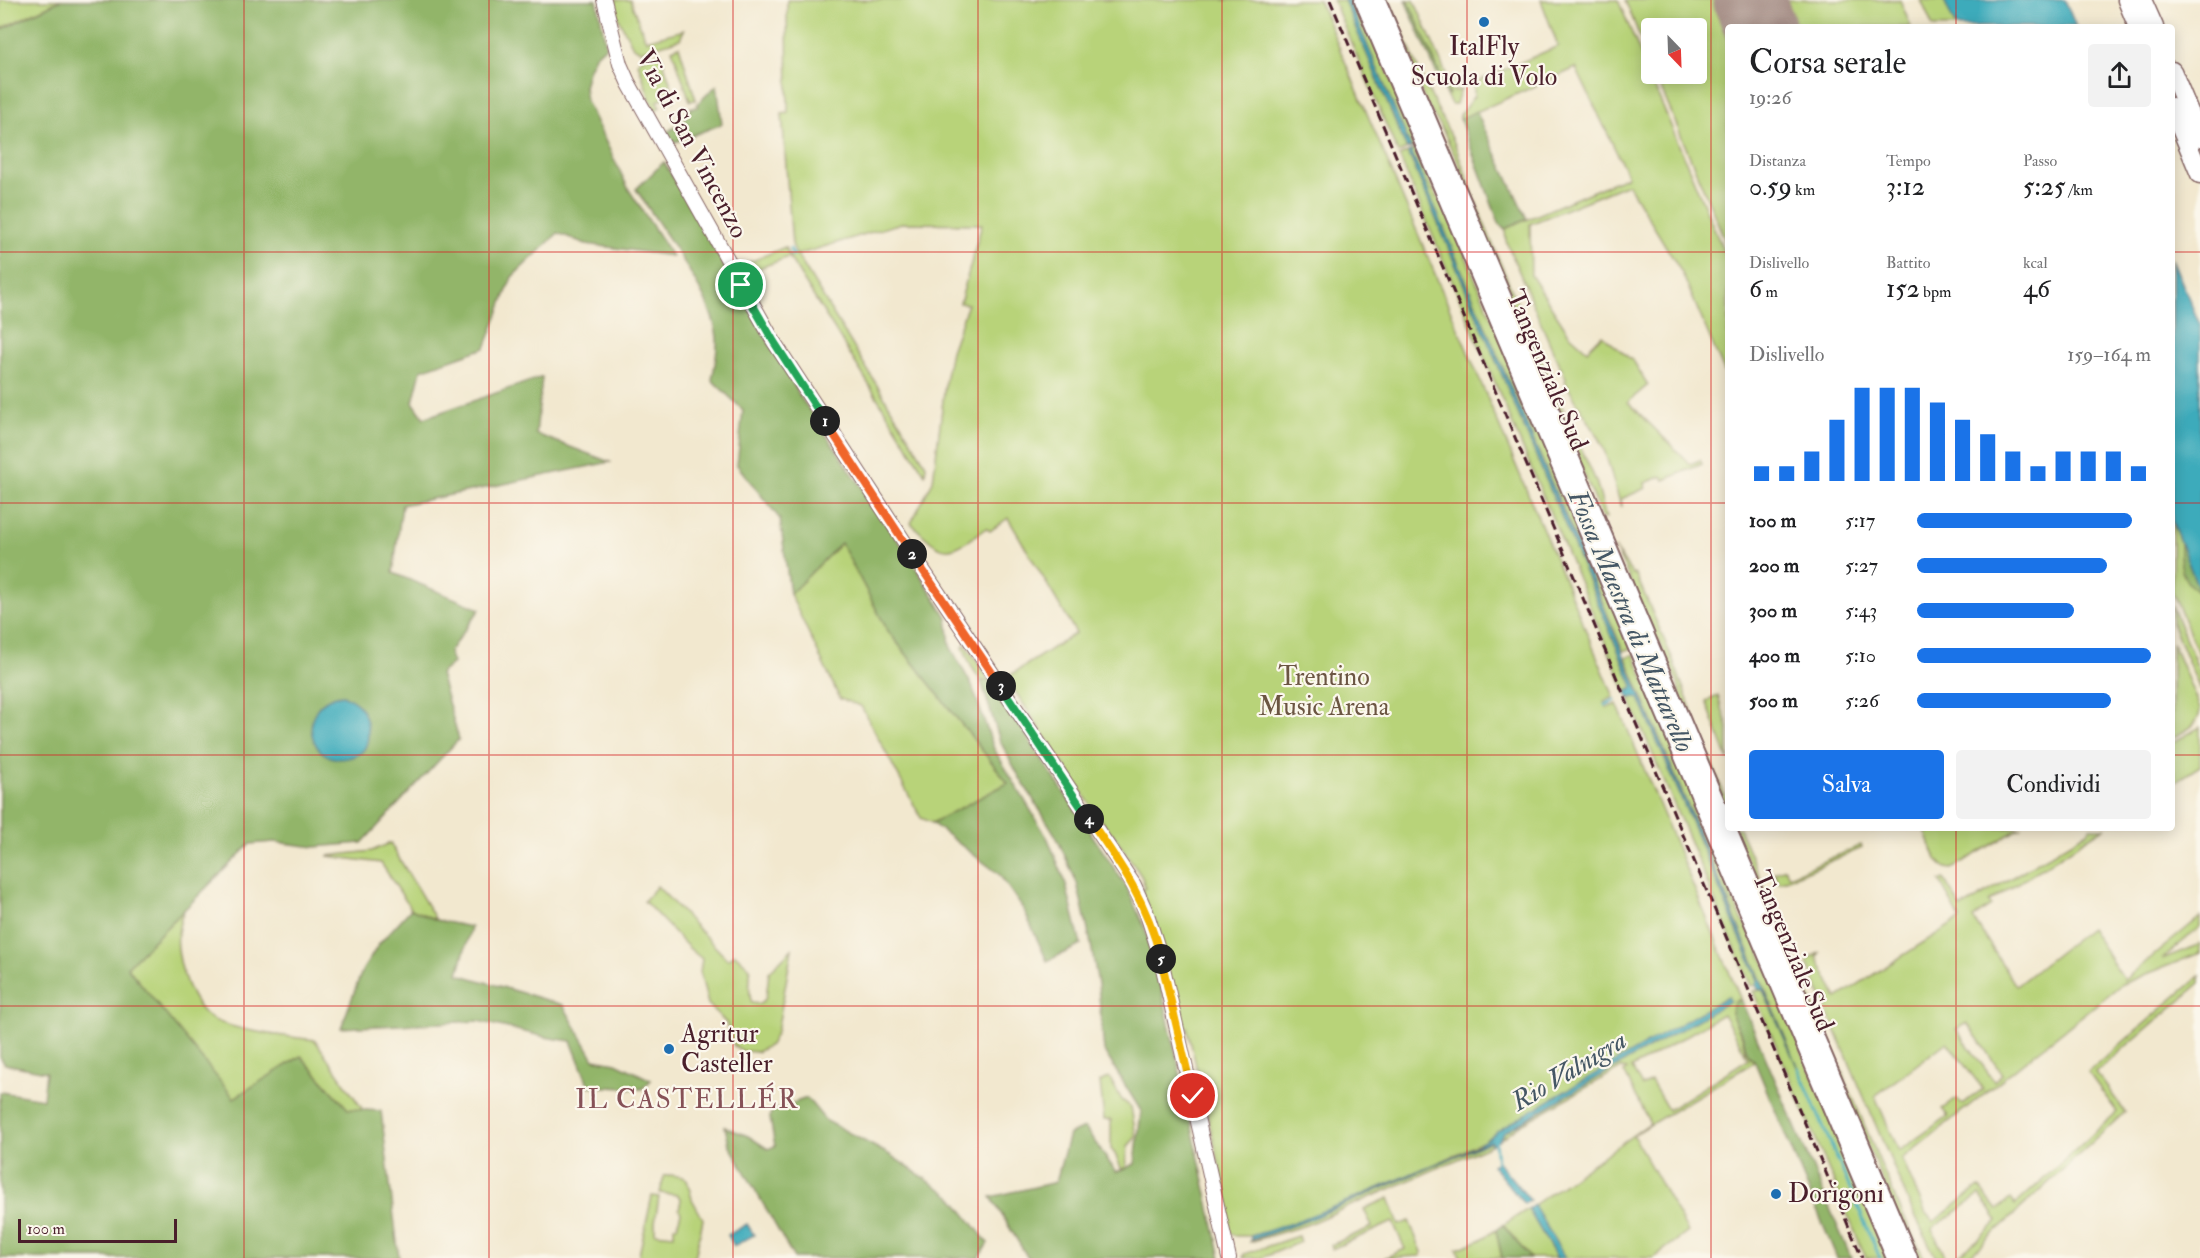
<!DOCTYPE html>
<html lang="it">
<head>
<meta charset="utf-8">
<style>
  body { margin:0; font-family:"IM FELL Double Pica",serif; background:#f2f2f2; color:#202124; height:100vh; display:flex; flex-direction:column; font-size:22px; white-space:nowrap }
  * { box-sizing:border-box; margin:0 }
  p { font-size:20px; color:#757577 }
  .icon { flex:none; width:33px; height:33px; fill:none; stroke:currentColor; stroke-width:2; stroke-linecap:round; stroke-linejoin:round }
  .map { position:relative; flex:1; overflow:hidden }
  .sheet { position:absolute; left:1725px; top:24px; width:450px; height:807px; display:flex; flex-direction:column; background:#fff; border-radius:6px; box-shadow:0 3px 15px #0003 }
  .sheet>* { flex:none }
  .needle { width:39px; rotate:157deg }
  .tools { position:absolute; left:1641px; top:18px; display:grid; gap:12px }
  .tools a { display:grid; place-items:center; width:66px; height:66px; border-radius:6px; background:#fff; box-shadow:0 3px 15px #0003; font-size:30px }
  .scale { position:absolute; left:18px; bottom:15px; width:159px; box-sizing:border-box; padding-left:6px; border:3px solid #4a1f2b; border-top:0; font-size:16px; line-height:21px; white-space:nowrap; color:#4a1f2b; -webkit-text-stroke:4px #fbf7ec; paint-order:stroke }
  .pin { position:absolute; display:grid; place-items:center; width:51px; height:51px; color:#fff; margin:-26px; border:3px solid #fff; border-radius:50%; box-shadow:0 2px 6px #0007 }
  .km { position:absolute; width:30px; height:30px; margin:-15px; border-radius:50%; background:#222; color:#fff; font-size:16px; line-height:30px; text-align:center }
  .round { display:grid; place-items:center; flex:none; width:63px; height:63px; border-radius:6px; background:#f2f2f2 }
  .overview { display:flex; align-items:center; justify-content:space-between; height:102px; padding:0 24px }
  h1 { font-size:33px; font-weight:600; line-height:45px }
  .figures { display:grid; grid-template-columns:repeat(3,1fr); gap:9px; height:102px; padding:6px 24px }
  .figures div { display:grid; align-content:center }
  .figures b { font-size:26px; font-weight:600 }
  .figures small { font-size:16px; font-weight:400 }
  .figures p { font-size:16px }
  .chart { height:168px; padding:12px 24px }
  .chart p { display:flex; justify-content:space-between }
  .chart svg { width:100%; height:108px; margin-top:6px; stroke:#1a73e8; stroke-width:6 }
  .cta { display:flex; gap:12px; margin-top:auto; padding:12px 24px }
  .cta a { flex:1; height:69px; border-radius:6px; background:#1a73e8; color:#fff; font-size:24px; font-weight:600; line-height:69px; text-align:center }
  .cta a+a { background:#f2f2f2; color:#202124 }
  ul { padding:0 24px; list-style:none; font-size:20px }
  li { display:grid; grid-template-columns:96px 72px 1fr; align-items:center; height:45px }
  li i { height:15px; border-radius:8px; background:#1a73e8 }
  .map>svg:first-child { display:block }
</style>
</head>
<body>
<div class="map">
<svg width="2200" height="1258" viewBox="0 0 2200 1258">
  <rect width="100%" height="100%" fill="#fbf7ec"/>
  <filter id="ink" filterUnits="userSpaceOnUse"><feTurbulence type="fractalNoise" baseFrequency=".0167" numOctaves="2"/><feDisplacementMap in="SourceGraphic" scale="12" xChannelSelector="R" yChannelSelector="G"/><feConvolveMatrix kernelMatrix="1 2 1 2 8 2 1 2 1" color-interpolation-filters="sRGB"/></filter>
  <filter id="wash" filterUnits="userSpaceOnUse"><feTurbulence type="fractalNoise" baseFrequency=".008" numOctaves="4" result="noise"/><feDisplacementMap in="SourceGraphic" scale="24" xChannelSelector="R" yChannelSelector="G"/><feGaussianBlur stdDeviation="1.35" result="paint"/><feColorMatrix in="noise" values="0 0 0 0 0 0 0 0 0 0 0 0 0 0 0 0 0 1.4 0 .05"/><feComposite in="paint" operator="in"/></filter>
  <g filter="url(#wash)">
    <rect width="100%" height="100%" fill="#f2e8cf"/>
    <g fill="#b8d379" stroke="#817952" stroke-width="1.5" fill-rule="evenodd">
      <polygon points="0,0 61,0 0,29"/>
      <polygon points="609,0 630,0 646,40 684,30 680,39 641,51 633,47"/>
      <path d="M787 0H1319L1614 697 1604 702 1607 708 1617 704 1741 1000H1737L1731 1013 1742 1037 1745 1050 1754 1062 1633 1135 1688 1232 1653 1258H1565L1534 1205 1650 1123 1624 1072 1627 1069 1621 1068 1520 1125 1498 1141 1504 1132 1526 1119 1729 1001 1727 997 1498 1131 1491 1138 1438 1163 1296 1223 1251 1236H1236L1228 1232 1215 1178 1222 1176 1187 1027 1182 1026 1141 890 1145 888 1142 877 1113 834 1106 828 1006 678 1076 633 1008 518 990 531 986 528C948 556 945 558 911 523L933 481 946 376 951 351 968 304 960 303 982 224 901 223 797 255 926 465 925 474 789 257 743 274 738 267 785 247 789 256 796 254 792 244 782 114 788 113ZM1723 1014 1748 1059 1668 1110 1651 1081 1642 1086 1632 1068Z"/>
      <polygon points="1333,0 1344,0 1407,149 1398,153"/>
      <polygon points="1348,0 1357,0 1405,112 1414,147 1411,148"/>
      <polygon points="1382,0 1389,0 1423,80 1454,142 1483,221 1510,286 1564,412 1596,481 1606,518 1603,519 1472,210 1460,168 1444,132 1426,103"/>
      <polygon points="1408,0 1414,0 1454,92 1461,89 1456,104 1451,104 1446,95 1449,94"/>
      <path d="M1541 0H1618L1728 262V380L1682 273 1628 184 1530 224 1531 275 1569 334 1587 350 1602 335 1634 362 1648 385 1628 402 1690 464 1700 460 1702 464 1664 480 1662 476 1645 483 1646 488 1621 499 1622 507C1614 488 1611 469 1604 450 1594 425 1576 405 1565 381L1566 379 1562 368 1559 365 1506 241 1505 229 1628 176 1576 68 1460 119V115L1474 96V83L1558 46Z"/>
      <polygon points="1625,0 1721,0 1733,27 1728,27 1728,247 1655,74 1696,74 1696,28 1652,28 1651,64"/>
      <polygon points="1776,0 1900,0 1911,27 1788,27"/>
      <polygon points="1921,0 1944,0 1956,27 1933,27"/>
      <polygon points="679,46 696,100 690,101 672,49"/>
      <polygon points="660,52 672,88 673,101 668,95 657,102 660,107 654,111 638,63 641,59"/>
      <polygon points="1415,149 1431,186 1448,214 1631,648 1623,651 1411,151"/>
      <polygon points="1408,152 1633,686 1632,689 1626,692 1399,156"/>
      <polygon points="2172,522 2200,592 2200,658 2172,591"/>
      <polygon points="841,543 888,631 1008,783 932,823 921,818 861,706 840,699 790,594"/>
      <polygon points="1615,548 1632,574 1634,573 1637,577 1673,660 1708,755 1728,803 1728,815 1684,709 1677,681"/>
      <polygon points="2172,606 2200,673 2200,690 2172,623"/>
      <path d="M2172 642 2200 708C2200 726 2186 730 2172 738Z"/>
      <polygon points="965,644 990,681 981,681 971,666 963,647"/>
      <path d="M1634 654 1716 848C1725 884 1738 916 1758 947L1889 1258H1866L1753 991 1763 990 1791 1051 1626 658Z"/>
      <polygon points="1718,696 1728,727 1728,760 1706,701"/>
      <polygon points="1636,697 1639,698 1758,980 1756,984 1751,986 1629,698"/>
      <polygon points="2200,727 2200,766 2172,784 2172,777 2176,775 2172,768 2172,743"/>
      <polygon points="1734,828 1739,828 1896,1200 1924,1258 1915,1258"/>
      <path d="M1924 828H2020L1951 869C1935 868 1930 841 1924 828Z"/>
      <path d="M2090 828H2104L1989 902 1991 906 1973 918 2016 986 2090 928 2124 980 2200 917V927L2162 959 2200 944V953L2122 984 1902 1159 1925 1211 1933 1222 1979 1187 1997 1210 2010 1199 2015 1205 2117 1112 2088 1072 2200 976V983L2096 1072 2125 1112 1967 1258H1954L1980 1238 1998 1221 1980 1195 1932 1229 1946 1258H1936L1911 1208 1807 963 1809 959 1820 952 1817 957 1837 998 1960 919 1940 881 1944 879 1961 908 2088 832ZM1967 1023 2002 1074 1994 1081 1956 1029ZM1947 1042 1983 1089 1962 1104 1957 1099 1942 1109 1948 1116 1899 1151 1875 1096Z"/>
      <polygon points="390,843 436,920 411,909 381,863 327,856 372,851"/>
      <polygon points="1861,845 1862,848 1779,883 1774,873 1785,868 1789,876"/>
      <path d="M657 886 728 960 735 954 750 968C751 980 747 992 752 1003L760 1004 766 998 769 972 792 949 777 1032 770 1045 757 1052 743 1051 734 1046 726 1023 708 1004 700 972 702 959 689 948 644 901Z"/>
      <path d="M184 910C175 934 176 948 183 973 187 986 194 1002 204 1013 219 1030 291 1037 315 1040L363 1110 348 1109 301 1056 234 1099 127 967Z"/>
      <polygon points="1109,1077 1122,1100 1131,1107 1136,1137 1128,1146 1126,1169 1121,1168 1115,1154 1111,1149 1111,1120 1104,1120 1100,1082"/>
      <polygon points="1491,1141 1491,1145 1306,1225 1250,1242 1251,1240 1308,1220"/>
      <polygon points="670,1175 682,1177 687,1180 692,1199 703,1219 695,1258 643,1258 639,1255 652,1196 659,1197 655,1222 655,1233 674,1235 674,1226 677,1226 681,1213 679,1209 681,1200 678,1195 660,1193 664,1176"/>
      <polygon points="1389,1198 1399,1225 1409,1221 1422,1252 1420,1256 1384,1258 1405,1249 1393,1222 1332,1249 1331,1245 1372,1227 1364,1209"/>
      <polygon points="1528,1209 1557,1258 1530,1258 1503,1225"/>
      <polygon points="1496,1230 1502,1258 1461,1258 1457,1249 1480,1240"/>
      <polygon points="1298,1236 1300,1242 1262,1258 1243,1258 1244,1254"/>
    </g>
    <g fill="#92b569" stroke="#6e6a4a" stroke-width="1.5">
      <polygon points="61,0 597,0 606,46 595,56 588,71 584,87 586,101 629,190 672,256 586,244 558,233 512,277 485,348 421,370 413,402 424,418 542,377 536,434 610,462 402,505 393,573 480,609 449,652 453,663 440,674 459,739 362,843 315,847 275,842 250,844 127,967 234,1098 301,1056 348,1109 381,1111 399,1258 0,1258 0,1092 43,1099 46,1072 5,1064 0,1057 0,30"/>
      <polygon points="1405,0 1408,0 1449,94 1446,95"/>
      <polygon points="717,85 722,124 670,144 664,134 684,121 691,107 692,108 698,107 697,104"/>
      <polygon points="1476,111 1527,219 1505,229 1499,223 1460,119"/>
      <path d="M664 162 801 398 900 543 947 617 950 646 972 686 994 749 1048 839 1065 881 1081 945 1047 961 1024 910 999 874 932 823 1008 783 888 631 841 543 790 594 780 519 737 465 743 410 712 380C715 366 718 352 717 338 714 297 659 226 636 189Z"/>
      <path d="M2180 542 2200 592V595C2197 589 2194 589 2190 585 2180 576 2179 554 2180 542Z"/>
      <polygon points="981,681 990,681 1126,886 1144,926 1157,969 1221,1258 1028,1258 991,1197 1056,1182 1069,1134 1085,1128 1116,1172 1135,1164 1141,1111 1104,1051 1098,984 1090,939 1077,883 1056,836 1020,778 1000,741"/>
      <polygon points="411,909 436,920 471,927 458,974 563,1005 594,1059 616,1063 651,1080 642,1089 589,1086 571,1041 550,1038 478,1021 341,1028 362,971 379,944"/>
      <path d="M1741 1000 1851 1258H1837L1754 1060C1745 1054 1746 1047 1743 1037 1740 1029 1734 1022 1731 1013L1734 1002Z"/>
      <polygon points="807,1098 825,1120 890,1155 951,1196 988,1243 979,1258 794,1258 729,1144 725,1127 748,1136 768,1149 775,1146 770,1118 771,1111"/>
      <polygon points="1503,1225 1530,1258 1502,1258 1496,1230"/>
    </g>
    <g fill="#3dabbb" stroke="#446573" stroke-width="1.5">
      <polygon points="1344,0 1348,0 1411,148 1407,149"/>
      <polygon points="1944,0 2065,0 2076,27 1956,27"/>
      <polygon points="1411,151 1799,1071 1763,990 1758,989 1756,984 1758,980 1639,698 1636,697 1629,698 1626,692 1632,689 1633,686 1408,152"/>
      <polygon points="2172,259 2200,325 2200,592 2172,522"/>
      <path d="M343 695C348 698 355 701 359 706 369 716 374 747 357 755 307 776 292 700 343 695Z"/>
      <path d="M1728 996 1730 1001 1526 1119 1504 1132 1498 1141 1491 1145V1141L1308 1220 1251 1240V1236C1309 1219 1364 1194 1420 1170 1443 1161 1480 1148 1497 1131Z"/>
      <polygon points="1498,1162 1530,1200 1524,1204 1492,1165"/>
      <polygon points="1534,1205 1565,1258 1557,1258 1528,1209"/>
      <polygon points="747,1224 754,1235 734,1246 728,1235"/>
    </g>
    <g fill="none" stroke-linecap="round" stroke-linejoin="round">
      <g stroke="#3dabbb" stroke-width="3">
        <polyline points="790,249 793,255"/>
        <polyline points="1605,705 1615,700"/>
        <polyline points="1798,1068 1880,1258"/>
        <polyline points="1495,1140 1497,1165"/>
      </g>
      <polyline stroke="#9e847d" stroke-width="72" points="1749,0 1760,27"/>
    </g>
  </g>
  <g filter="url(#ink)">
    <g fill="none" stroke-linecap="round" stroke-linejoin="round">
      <defs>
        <polyline id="secondary" points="604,0 620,64 628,82 774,342 913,555 1134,885 1147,914 1160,955 1229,1258"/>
        <g id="trunk">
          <polyline points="1363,0 1895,1258"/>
          <polyline points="1377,0 1909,1258"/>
        </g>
        <g id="motorway">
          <polyline points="2127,0 2138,27"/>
          <polyline points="2142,0 2154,27"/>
          <polyline points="2172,71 2200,138"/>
          <polyline points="2172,107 2200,174"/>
        </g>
      </defs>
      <use href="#secondary" stroke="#856564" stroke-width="16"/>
      <use href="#trunk" stroke="#856564" stroke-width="20"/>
      <use href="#motorway" stroke="#856564" stroke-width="21"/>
      <use href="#secondary" stroke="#fff" stroke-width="14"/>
      <use href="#trunk" stroke="#fff" stroke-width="16"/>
      <use href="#motorway" stroke="#fff" stroke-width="18"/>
      <polyline stroke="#4a1f2b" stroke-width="3" stroke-dasharray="9 4.5" stroke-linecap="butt" points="1330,0 1862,1258"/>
    </g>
  </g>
  <g fill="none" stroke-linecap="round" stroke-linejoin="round" filter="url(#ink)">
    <defs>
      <polyline id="split-1" points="741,285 774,342 825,421"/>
      <polyline id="split-2" points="825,421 912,554"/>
      <polyline id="split-3" points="912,554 1001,686"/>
      <polyline id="split-4" points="1001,686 1089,819"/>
      <path id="split-5" d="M1089 819C1122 866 1147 902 1161 959"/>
      <polyline id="split-6" points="1161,959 1193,1096"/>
    </defs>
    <use href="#split-1" stroke="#fff" stroke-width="12"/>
    <use href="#split-2" stroke="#fff" stroke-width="12"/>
    <use href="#split-3" stroke="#fff" stroke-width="12"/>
    <use href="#split-4" stroke="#fff" stroke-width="12"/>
    <use href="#split-5" stroke="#fff" stroke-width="12"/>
    <use href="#split-6" stroke="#fff" stroke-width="12"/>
    <use href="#split-1" stroke="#22a559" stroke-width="8"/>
    <use href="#split-2" stroke="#f0652b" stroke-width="8"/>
    <use href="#split-3" stroke="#f0652b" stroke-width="8"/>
    <use href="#split-4" stroke="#22a559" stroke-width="8"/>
    <use href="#split-5" stroke="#f5b400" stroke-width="8"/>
    <use href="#split-6" stroke="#f5b400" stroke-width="8"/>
  </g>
  <path fill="none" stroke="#d62828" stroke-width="1.5" stroke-opacity="0.55" d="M244 0V1258M489 0V1258M733 0V1258M978 0V1258M1222 0V1258M1467 0V1258M1711 0V1258M1956 0V27M0 252H1728M2172 252H2200M0 503H1728M2172 503H2200M0 755H1728M2172 755H2200M1956 828V1258M0 1006H2200"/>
  <g fill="#1f6fb2" stroke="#fbf7ec" stroke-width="2">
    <circle cx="1484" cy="22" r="6"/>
    <circle cx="669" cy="1049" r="6"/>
    <circle cx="1776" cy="1194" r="6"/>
  </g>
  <g text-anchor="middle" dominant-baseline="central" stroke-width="4.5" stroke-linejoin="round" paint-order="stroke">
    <g font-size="26" fill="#4a1f2b" stroke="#fbf7ec" text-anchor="start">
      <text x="1484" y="47" text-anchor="middle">ItalFly<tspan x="1484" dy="30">Scuola di Volo</tspan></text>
      <text x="681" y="1034">Agritur<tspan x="681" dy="30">Casteller</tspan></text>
      <text x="1788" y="1194">Dorigoni</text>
    </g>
    <g font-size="26" fill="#4a1f2b" stroke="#fbf7ec">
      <text transform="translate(692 144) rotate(62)">Via di San Vincenzo</text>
      <text transform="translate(1547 370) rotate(67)">Tangenziale Sud</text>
      <text transform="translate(1793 951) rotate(67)">Tangenziale Sud</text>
    </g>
    <g font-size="26" fill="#6b5542" stroke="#fbf7ec">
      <text x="1324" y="677">Trentino<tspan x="1324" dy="30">Music Arena</tspan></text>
    </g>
    <g font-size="27" font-style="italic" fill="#455765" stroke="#fbf7ec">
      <text transform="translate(1631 621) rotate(67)">Fossa Maestra di Mattarello</text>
      <text transform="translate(1569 1071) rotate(-31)">Rio Valnigra</text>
    </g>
    <g font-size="27" letter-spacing="1.5" fill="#865157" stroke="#fbf7ec">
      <text x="687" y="1099">IL CASTELLÉR</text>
    </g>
  </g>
</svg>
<div class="tools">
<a><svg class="needle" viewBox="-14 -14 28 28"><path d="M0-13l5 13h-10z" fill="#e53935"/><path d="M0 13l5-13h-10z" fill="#757577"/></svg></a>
</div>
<div class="scale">100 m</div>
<div class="pin" style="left:741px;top:285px;background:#1e9e55"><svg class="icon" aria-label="arrive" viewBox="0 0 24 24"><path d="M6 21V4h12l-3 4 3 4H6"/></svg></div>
<div class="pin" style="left:1193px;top:1096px;background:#d93025"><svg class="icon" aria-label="check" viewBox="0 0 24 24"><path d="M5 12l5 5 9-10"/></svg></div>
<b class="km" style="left:825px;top:421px">1</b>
<b class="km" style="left:912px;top:554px">2</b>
<b class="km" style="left:1001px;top:686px">3</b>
<b class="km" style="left:1089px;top:819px">4</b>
<b class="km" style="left:1161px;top:959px">5</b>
<section class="sheet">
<div class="overview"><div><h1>Corsa serale</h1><p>19:26</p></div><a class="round"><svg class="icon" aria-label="share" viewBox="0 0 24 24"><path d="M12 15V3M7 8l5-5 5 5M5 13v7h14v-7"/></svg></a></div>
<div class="figures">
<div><p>Distanza</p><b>0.59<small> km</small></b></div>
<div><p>Tempo</p><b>3:12</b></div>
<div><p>Passo</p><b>5:25<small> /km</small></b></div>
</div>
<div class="figures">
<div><p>Dislivello</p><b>6<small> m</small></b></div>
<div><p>Battito</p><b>152<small> bpm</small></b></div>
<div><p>kcal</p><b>46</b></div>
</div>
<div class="chart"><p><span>Dislivello</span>159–164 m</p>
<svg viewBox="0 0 160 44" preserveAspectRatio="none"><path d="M5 44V38M15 44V38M25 44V32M35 44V19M45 44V6M55 44V6M65 44V6M75 44V12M85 44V19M95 44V25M105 44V32M115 44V38M125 44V32M135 44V32M145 44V32M155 44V38"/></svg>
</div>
<ul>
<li><b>100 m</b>5:17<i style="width:92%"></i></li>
<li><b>200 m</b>5:27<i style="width:81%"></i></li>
<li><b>300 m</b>5:43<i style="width:67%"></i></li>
<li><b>400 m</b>5:10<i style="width:100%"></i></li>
<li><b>500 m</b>5:26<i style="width:83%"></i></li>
</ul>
<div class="cta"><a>Salva</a><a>Condividi</a></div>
</section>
</div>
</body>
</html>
